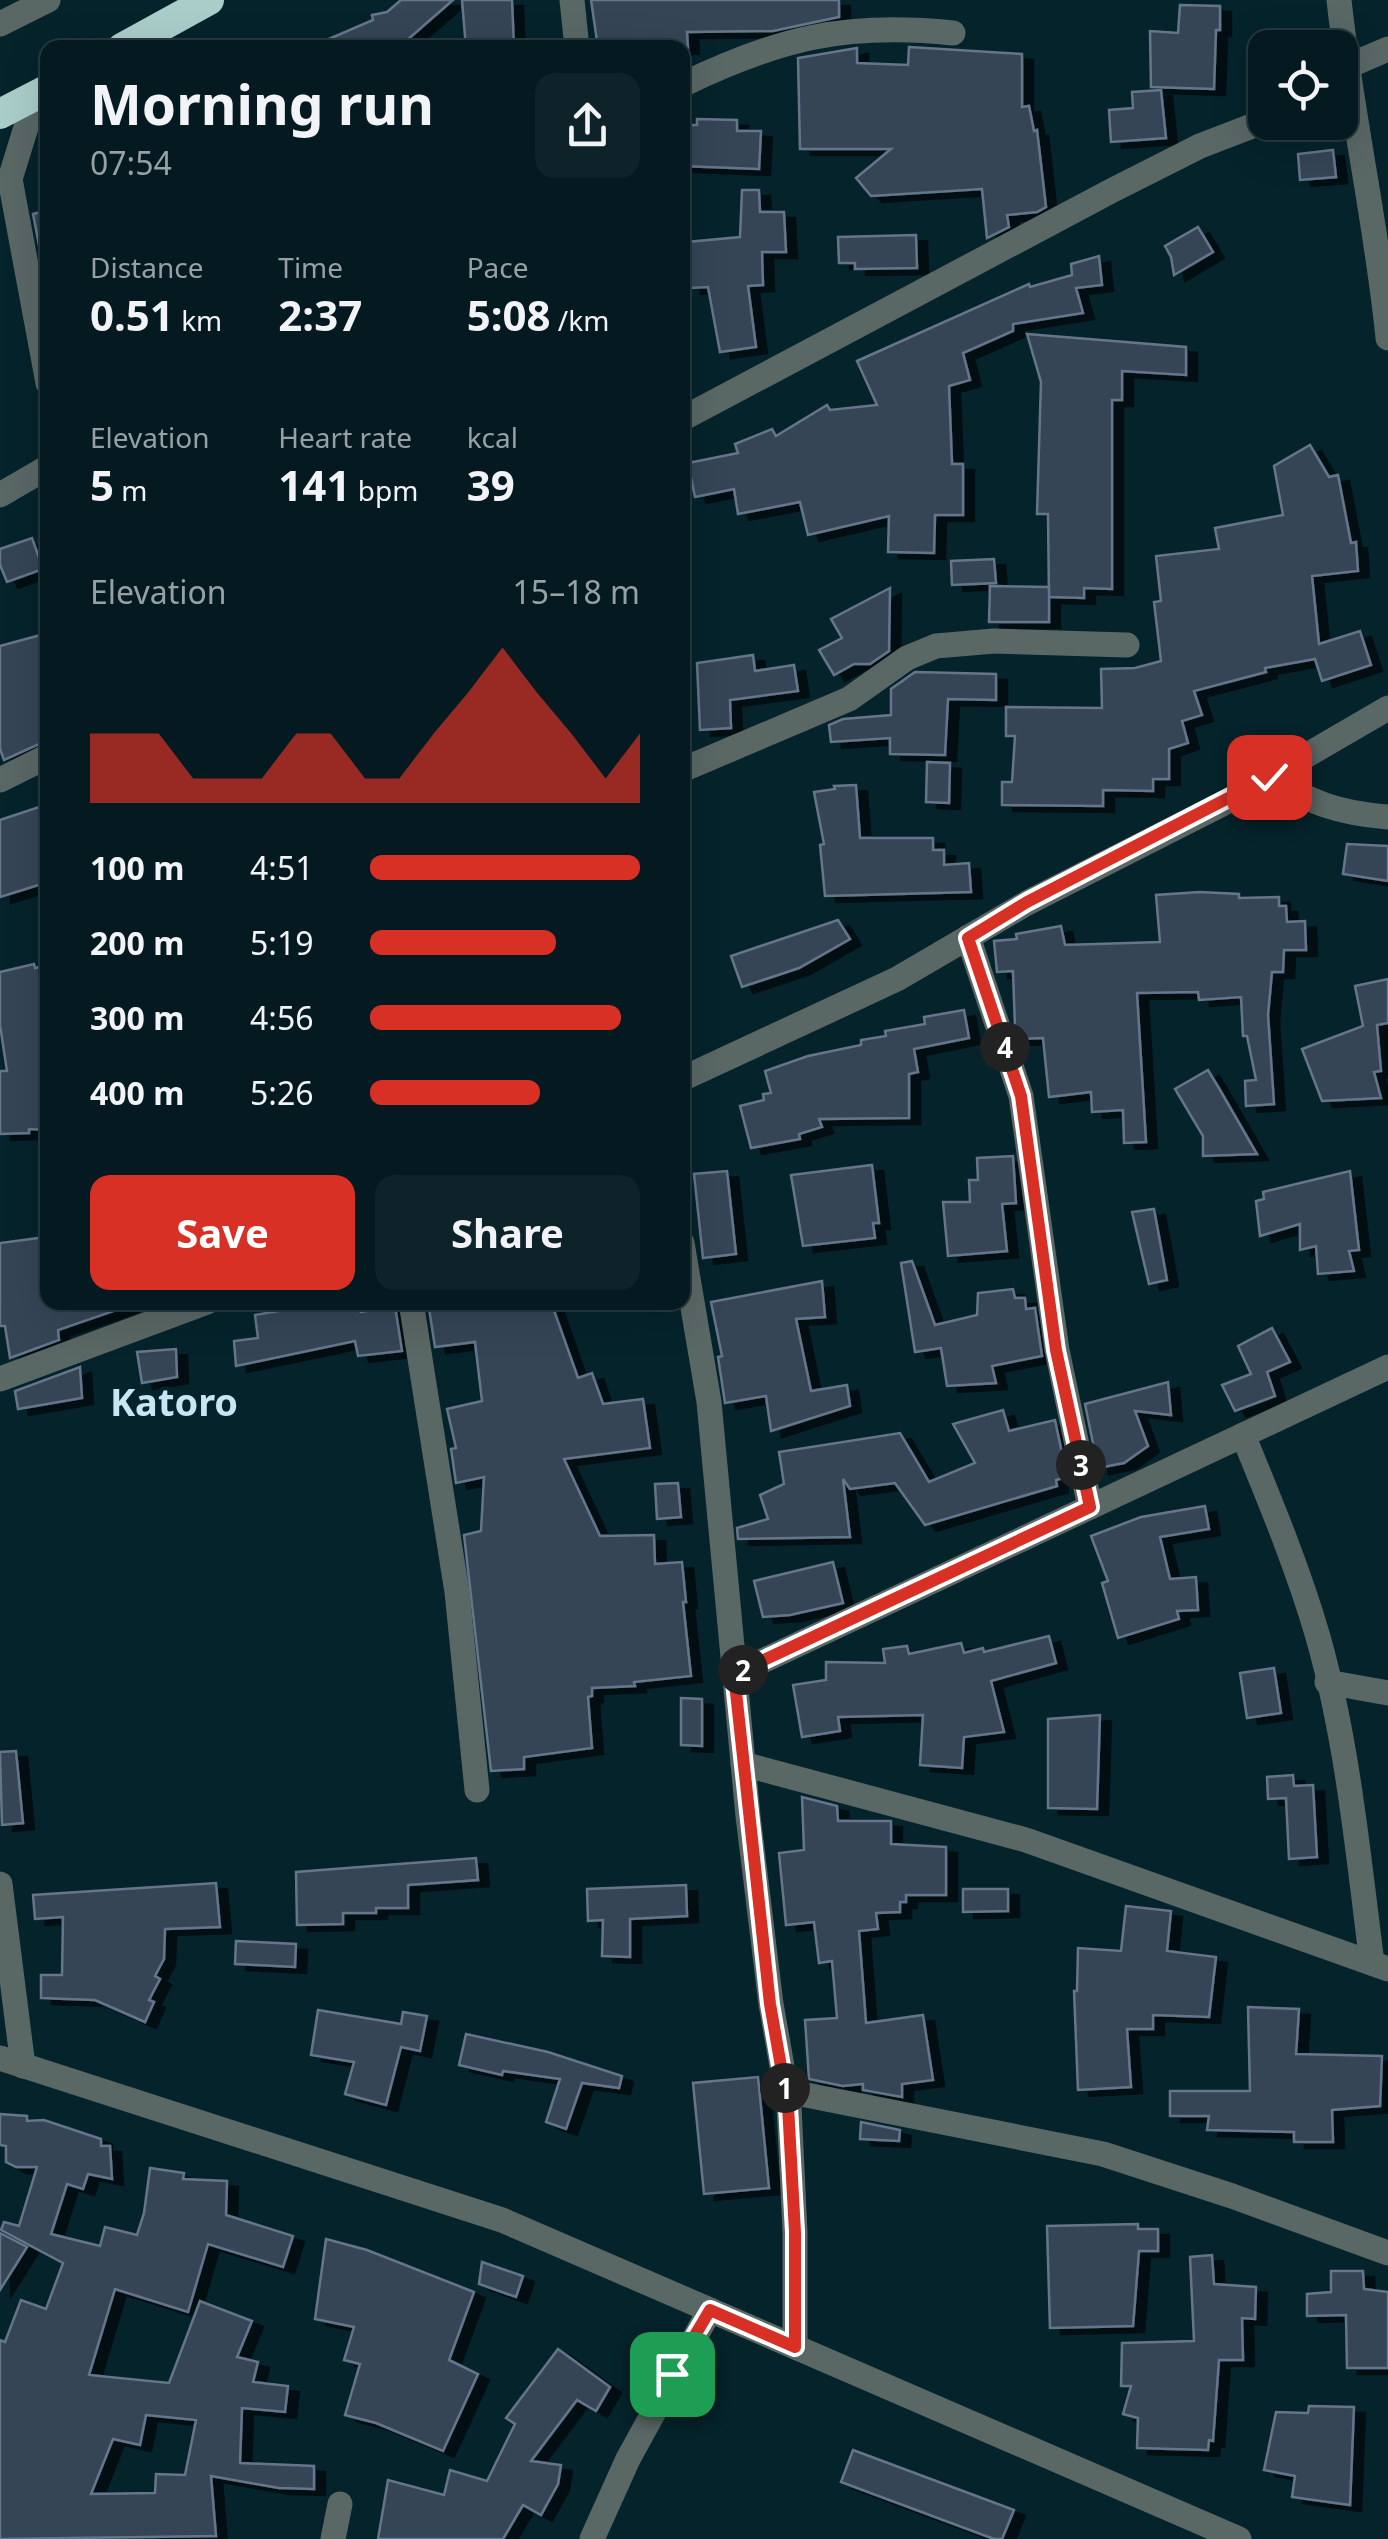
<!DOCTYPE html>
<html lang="en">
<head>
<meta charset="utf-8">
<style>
  body { margin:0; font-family:"Noto Sans",sans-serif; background:#0d2329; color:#f1f3f6; height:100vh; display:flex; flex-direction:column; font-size:38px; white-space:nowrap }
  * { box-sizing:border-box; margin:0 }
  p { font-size:32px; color:#97a1a5 }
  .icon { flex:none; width:55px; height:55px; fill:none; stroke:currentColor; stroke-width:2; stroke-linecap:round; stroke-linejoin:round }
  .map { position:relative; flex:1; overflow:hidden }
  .details { position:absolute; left:40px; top:40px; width:650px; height:1270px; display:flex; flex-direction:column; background:#041a20; border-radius:20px; box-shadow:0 10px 40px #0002,0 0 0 2px #25383e }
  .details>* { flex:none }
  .fabs { position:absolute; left:1248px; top:30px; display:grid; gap:20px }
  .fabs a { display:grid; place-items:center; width:110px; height:110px; border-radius:20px; background:#041a20; box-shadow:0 10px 40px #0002,0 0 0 2px #25383e; font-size:50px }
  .pin { position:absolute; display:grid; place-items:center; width:85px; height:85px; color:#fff; margin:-42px; border-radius:20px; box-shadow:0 5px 15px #0006 }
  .km { position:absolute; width:50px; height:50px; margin:-25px; border-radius:50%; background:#222; color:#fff; font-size:28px; line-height:50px; text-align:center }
  .round { display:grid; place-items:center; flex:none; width:105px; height:105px; border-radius:20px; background:#0d2329 }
  .overview { display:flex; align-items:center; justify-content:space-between; height:170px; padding:0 50px }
  h1 { font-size:55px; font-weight:700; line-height:75px }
  .figures { display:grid; grid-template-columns:repeat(3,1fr); gap:15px; height:170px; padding:10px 50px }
  .figures div { display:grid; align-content:center }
  .figures b { font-size:42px; font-weight:700 }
  .figures small { font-size:28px; font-weight:400 }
  .figures p { font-size:28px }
  .chart { height:280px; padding:20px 50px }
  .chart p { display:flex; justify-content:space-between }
  .chart svg { width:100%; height:180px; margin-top:10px; fill:#d93025; opacity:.7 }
  .primary-button { display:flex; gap:20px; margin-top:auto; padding:20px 50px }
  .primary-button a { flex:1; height:115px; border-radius:20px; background:#d93025; color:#fff; font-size:40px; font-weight:700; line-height:115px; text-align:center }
  .primary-button a+a { background:#0d2329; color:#f1f3f6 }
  ul { padding:0 50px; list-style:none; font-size:32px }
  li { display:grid; grid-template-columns:160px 120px 1fr; align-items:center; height:75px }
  li i { height:25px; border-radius:12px; background:#d93025 }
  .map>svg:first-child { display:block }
</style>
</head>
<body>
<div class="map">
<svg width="1388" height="2539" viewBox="0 0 1388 2539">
  <defs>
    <filter id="shadow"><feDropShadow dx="11" dy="6" stdDeviation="0" flood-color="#0009"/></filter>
  </defs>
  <rect width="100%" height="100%" fill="#05232b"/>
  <g fill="#344457" stroke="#65768b" stroke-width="2.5" fill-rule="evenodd" filter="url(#shadow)">
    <polygon points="401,0 453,0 398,48 308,48 373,20 372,15 387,12"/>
    <polygon points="462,0 512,0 514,48 466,48"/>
    <polygon points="591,0 839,0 839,17 773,31 687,32 688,48 598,48"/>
    <polygon points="1180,5 1220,6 1220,30 1216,30 1214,89 1151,87 1150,31 1178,33"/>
    <polygon points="909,47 1022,54 1022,107 1029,106 1034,131 1037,130 1046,207 1037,212 1007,215 1009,227 987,238 982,189 871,196 856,178 891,149 800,149 798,58 857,48 857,63 908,65"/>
    <polygon points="1161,90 1166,138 1111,142 1109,110 1133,108 1132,92"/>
    <polygon points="697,119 737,120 737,131 761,131 759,169 682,166 682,125 697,125"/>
    <polygon points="1333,150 1336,177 1300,180 1298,154"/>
    <polygon points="742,190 759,190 760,212 784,212 786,252 762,252 763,285 748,286 756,347 720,352 708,287 690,288 687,242 740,237"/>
    <polygon points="48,210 48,292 33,214"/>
    <polygon points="1198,227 1213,252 1174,275 1171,257 1165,246"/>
    <polygon points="916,235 917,268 855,269 855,263 839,263 838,237"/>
    <polygon points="1099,256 1102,285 1076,288 1083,313 1013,324 1013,331 963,353 970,380 949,386 952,464 963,464 963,515 935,515 934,553 888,552 889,516 808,535 800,502 738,514 734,489 695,497 688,463 738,453 735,444 772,429 776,436 827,405 830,410 877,405 857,361 1029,284 1030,287 1072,275 1071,264"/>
    <polygon points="1027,334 1186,347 1186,375 1122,371 1122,400 1112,400 1112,589 1084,588 1084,598 1049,597 1048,514 1037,514 1041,382"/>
    <polygon points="1310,445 1329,477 1338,475 1351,543 1356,542 1358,571 1312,576 1319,644 1360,631 1371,665 1322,681 1315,659 1265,668 1266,672 1194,691 1202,715 1182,721 1188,743 1169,749 1169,779 1153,779 1153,791 1103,790 1103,806 1002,805 1002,782 1012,782 1015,736 1006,736 1006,707 1102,708 1101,669 1135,668 1161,661 1154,602 1161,601 1156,556 1219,549 1215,528 1283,515 1274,466"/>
    <polygon points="32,538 43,569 7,582 0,565 0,549"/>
    <polygon points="994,559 996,583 952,585 951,561"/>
    <polygon points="990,586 1049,587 1049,622 989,622"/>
    <polygon points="890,588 889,651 870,664 854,664 834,675 819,650 842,638 831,619"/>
    <polygon points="48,633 48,740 4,760 0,749 0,646"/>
    <polygon points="753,655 755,671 794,665 798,691 730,700 731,728 700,730 697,663"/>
    <polygon points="915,672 996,674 996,700 948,699 945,755 890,754 890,738 831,742 829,725 843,719 891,715 891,689"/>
    <polygon points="927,762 950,763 949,803 926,802"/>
    <polygon points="856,785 860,838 933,838 933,850 944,850 944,865 969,863 971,892 825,896 820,845 824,844 814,792 835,789 834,786"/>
    <polygon points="42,806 48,822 48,882 0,897 0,820"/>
    <polygon points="1347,844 1388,846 1388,881 1343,874"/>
    <polygon points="1200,892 1239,894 1239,898 1279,897 1279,906 1286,906 1287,922 1305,921 1306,950 1284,950 1283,972 1272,972 1268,1015 1274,1104 1246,1106 1245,1081 1256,1080 1247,1036 1243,1036 1241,997 1199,1000 1198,992 1137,993 1146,1142 1124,1143 1123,1110 1092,1112 1091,1092 1049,1097 1043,1038 1019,1039 1015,1028 1013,971 997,972 994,941 1017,939 1016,934 1061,926 1065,945 1160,942 1156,895"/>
    <polygon points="838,920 850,939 799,968 742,987 731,956"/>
    <polygon points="34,964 35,968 48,965 48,1130 29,1129 29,1133 0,1134 0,1071 7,1071 0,1025 0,972"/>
    <polygon points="1388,979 1388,1023 1377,1025 1381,1071 1374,1072 1381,1098 1322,1101 1302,1049 1363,1026 1355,986"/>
    <polygon points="964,1010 969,1038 914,1049 918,1072 909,1074 909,1118 819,1119 822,1127 799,1134 800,1139 751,1148 740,1106 764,1100 763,1094 771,1093 765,1071 808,1056 861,1045 861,1040 886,1036 885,1031 925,1024 924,1017"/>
    <polygon points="1208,1070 1220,1090 1257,1154 1203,1156 1203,1136 1175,1089"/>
    <polygon points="1013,1156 1016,1203 1002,1204 1007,1251 948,1256 943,1202 970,1202 969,1180 978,1180 977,1158"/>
    <polygon points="872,1165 879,1223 873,1223 875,1238 803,1246 791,1175"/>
    <polygon points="727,1171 736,1254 703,1258 694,1174"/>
    <polygon points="1350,1171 1359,1250 1349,1251 1354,1271 1318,1274 1316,1246 1300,1250 1300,1224 1260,1236 1256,1201 1264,1199 1263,1192"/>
    <polygon points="1154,1209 1167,1280 1149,1284 1132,1212"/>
    <polygon points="46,1237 48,1302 127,1302 128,1306 58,1330 59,1340 10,1358 5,1326 0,1326 0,1243"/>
    <polygon points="912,1261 935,1325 977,1315 978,1293 1013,1289 1015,1298 1025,1298 1026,1309 1035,1308 1042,1356 992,1366 996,1383 947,1386 941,1348 915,1352 901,1263"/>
    <polygon points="822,1281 825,1317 796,1319 811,1391 847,1385 850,1406 771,1431 766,1396 725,1403 718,1357 722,1356 711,1302"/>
    <polygon points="331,1302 360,1302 361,1312 395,1306 402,1351 358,1356 355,1341 236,1366 234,1341 258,1338 255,1315"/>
    <polygon points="428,1302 551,1302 578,1378 592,1373 603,1404 643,1399 650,1448 564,1459 600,1536 654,1535 655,1564 682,1562 686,1602 683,1602 691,1676 634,1682 635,1686 592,1688 592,1696 588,1697 592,1748 524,1757 524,1769 491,1771 464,1535 481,1531 484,1477 456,1483 451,1449 456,1448 447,1409 482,1401 475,1342 435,1347"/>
    <polygon points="1272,1328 1290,1362 1267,1372 1275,1396 1235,1411 1222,1385 1251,1374 1238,1346"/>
    <polygon points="176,1349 177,1377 142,1383 137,1352"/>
    <polygon points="80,1367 82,1398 18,1409 15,1391"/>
    <polygon points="1168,1382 1171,1415 1135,1411 1148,1446 1124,1463 1098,1468 1085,1404"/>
    <polygon points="1003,1410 1009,1431 1055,1420 1067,1477 1056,1480 1057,1486 925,1525 895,1483 850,1489 843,1479 850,1537 738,1539 737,1528 768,1519 760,1495 784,1484 779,1452 900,1433 929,1482 975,1463 953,1424"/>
    <polygon points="678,1483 681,1517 657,1519 655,1484"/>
    <polygon points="1205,1506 1209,1529 1160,1537 1170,1579 1196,1577 1198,1610 1177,1611 1179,1619 1118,1638 1102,1583 1108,1581 1091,1536 1141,1517"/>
    <polygon points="833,1562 843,1603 790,1615 763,1617 754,1581"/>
    <polygon points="1049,1636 1056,1663 991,1681 1004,1732 964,1737 962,1768 920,1765 923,1715 838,1717 840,1731 802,1737 793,1685 826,1680 826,1662 885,1663 883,1649 907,1646 909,1654 961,1643 964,1653 983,1648 984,1652"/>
    <polygon points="1274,1668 1281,1713 1247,1718 1240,1673"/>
    <polygon points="681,1698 702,1699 702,1746 681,1745"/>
    <polygon points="1100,1715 1097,1809 1048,1808 1048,1719"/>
    <polygon points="16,1751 23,1823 2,1825 0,1752"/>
    <polygon points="1293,1775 1294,1786 1313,1785 1317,1857 1289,1859 1286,1798 1268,1799 1267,1777"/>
    <polygon points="802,1797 837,1806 838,1821 891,1821 891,1844 946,1847 946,1895 906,1895 906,1902 900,1902 900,1912 876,1913 878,1929 859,1931 866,2023 923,2015 933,2080 902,2084 902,2097 863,2090 863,2084 843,2086 809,2079 805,2020 837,2018 832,1961 819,1963 814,1922 786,1925 779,1853 804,1850"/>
    <polygon points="476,1858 478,1880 408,1885 408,1908 376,1908 376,1913 343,1913 343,1924 297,1925 296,1872"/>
    <polygon points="216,1883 220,1927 165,1929 164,1959 155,1976 160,1979 149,2000 154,2002 145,2022 95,2000 41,1998 41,1975 62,1975 63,1917 35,1919 33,1895"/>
    <polygon points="686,1885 687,1916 630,1919 630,1957 602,1956 603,1920 588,1921 587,1889"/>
    <polygon points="963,1889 1008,1889 1008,1911 963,1912"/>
    <polygon points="1126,1906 1171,1911 1167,1951 1216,1957 1209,2017 1153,2015 1153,2029 1127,2029 1131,2087 1078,2090 1074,1991 1077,1991 1078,1948 1121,1951"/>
    <polygon points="236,1941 296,1944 295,1967 235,1964"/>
    <polygon points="1248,2007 1299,2009 1296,2054 1382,2056 1380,2106 1332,2110 1333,2142 1294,2142 1294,2132 1207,2130 1209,2116 1170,2116 1170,2091 1250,2091"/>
    <polygon points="318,2010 401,2024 403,2012 427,2016 420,2051 401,2047 386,2105 345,2094 354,2062 311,2055"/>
    <polygon points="466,2034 548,2052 622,2076 619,2088 582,2083 566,2129 546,2122 560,2079 503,2071 502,2075 459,2065"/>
    <polygon points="758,2077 769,2188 704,2194 693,2083"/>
    <path d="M0 2114 27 2116V2121L44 2120 101 2139V2146H110L112 2179 88 2174 83 2189 67 2184 51 2234 100 2246 105 2227 137 2235 144 2213 150 2168 184 2173 183 2179 227 2181 226 2215 293 2236 283 2267 208 2244 188 2312 115 2289 89 2375 169 2383 200 2301 252 2321 237 2357 258 2362 253 2382 288 2386 285 2412 242 2408 240 2463 314 2466V2489L279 2488 211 2476 216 2536 0 2539V2340L5 2342 21 2300 46 2309 63 2263 1 2230 4 2222 19 2226 37 2167H16L6 2162V2146L0 2145ZM146 2415 196 2420 185 2475 156 2474 155 2493 91 2494 113 2439 140 2445Z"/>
    <polygon points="861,2122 900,2130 899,2141 860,2139"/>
    <polygon points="1138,2224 1138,2229 1158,2229 1158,2251 1139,2251 1133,2326 1050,2328 1047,2226"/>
    <polygon points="0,2233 27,2247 0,2290"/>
    <polygon points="326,2239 367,2250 474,2292 449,2360 478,2374 443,2451 376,2423 345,2415 360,2364 344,2360 354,2327 315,2319"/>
    <polygon points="1212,2255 1214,2284 1256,2287 1255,2319 1242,2318 1243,2360 1219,2360 1213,2441 1209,2440 1208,2450 1137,2448 1138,2418 1123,2414 1131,2386 1121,2386 1122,2343 1194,2341 1190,2257"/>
    <polygon points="482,2262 523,2276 516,2297 479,2284"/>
    <polygon points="1331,2271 1363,2271 1364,2289 1388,2292 1388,2368 1347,2368 1346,2315 1307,2316 1307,2294 1331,2292"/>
    <polygon points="558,2349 610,2387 596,2411 577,2400 531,2461 561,2465 558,2484 541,2515 523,2505 503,2539 378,2539 388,2480 444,2495 450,2470 487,2481 515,2424 506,2418"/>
    <polygon points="1309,2406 1354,2407 1350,2505 1292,2497 1295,2476 1264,2470 1276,2412 1308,2413"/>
    <polygon points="853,2450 1014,2510 1002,2539 994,2539 841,2482"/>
  </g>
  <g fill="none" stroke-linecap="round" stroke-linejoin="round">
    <g stroke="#596765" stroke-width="25">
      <polyline points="572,0 577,48"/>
      <path d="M1339 0C1351 113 1377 225 1388 338"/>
      <polyline points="0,24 48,0"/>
      <polyline points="1346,67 1388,49"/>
      <path d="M682 85C779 38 845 22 953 33"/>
      <polyline points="36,95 10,179 48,383"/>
      <polyline points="682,419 1111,191 1200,146 1265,121"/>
      <polyline points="0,495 48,467"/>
      <polyline points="682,770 849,699 907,658 936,646 994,641 1127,645"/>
      <path d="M1269 777C1312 803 1337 813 1388 817"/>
      <polyline points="0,780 48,756"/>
      <polyline points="968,937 1021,1096 1057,1350 1090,1507"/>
      <polyline points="682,1079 897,979 1027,903 1228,801 1388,708"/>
      <polyline points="682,1243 709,1402 748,1816 771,2004 789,2106 795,2232 795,2347"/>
      <polyline points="411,1302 457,1592 477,1790"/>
      <polyline points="0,1379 207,1302"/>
      <path d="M1243 1435C1270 1501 1298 1568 1318 1637 1348 1743 1358 1854 1372 1963"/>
      <polyline points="735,1674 1388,1367"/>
      <polyline points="1327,1682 1388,1693"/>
      <polyline points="743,1764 1026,1840 1388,1969"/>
      <polyline points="0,1884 23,2066"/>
      <polyline points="0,2058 502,2220 1239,2539"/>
      <polyline points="786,2091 1103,2154 1232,2196 1388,2253"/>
      <polyline points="333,2539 340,2504"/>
      <polyline points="592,2539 628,2459 710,2310"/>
    </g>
    <g stroke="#a9cdc9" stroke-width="30">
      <polyline points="122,48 209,0"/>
      <polyline points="0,114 48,89"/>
    </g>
  </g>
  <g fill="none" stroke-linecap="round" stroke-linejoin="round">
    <defs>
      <polyline id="route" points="672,2374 710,2310 795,2347 795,2232 788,2106 770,2004 734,1674 1090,1507 1056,1350 1021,1096 968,938 1027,902 1269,777"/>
    </defs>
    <use href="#route" stroke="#fff" stroke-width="20"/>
    <use href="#route" stroke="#d93025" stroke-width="12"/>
  </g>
  <g text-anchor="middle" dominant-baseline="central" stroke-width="8" stroke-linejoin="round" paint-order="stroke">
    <g font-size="38" font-weight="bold" fill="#c5e6f2" stroke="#05232b">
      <text x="174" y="1401">Katoro</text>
    </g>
  </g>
</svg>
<div class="fabs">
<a><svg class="icon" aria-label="locate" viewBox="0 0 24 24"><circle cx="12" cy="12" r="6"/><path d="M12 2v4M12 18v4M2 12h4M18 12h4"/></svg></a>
</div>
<div class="pin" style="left:672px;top:2374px;background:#1e9e55"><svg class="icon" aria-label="arrive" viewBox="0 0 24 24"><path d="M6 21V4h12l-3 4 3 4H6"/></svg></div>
<div class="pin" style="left:1269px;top:777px;background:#d93025"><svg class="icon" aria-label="check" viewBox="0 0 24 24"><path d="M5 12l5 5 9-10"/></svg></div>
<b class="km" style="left:785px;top:2088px">1</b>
<b class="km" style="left:743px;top:1670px">2</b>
<b class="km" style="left:1081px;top:1465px">3</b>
<b class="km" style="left:1005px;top:1047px">4</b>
<section class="details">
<div class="overview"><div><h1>Morning run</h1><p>07:54</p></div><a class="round"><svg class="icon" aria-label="share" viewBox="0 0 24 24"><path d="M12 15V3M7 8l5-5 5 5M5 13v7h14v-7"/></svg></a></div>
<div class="figures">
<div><p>Distance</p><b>0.51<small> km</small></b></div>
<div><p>Time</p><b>2:37</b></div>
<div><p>Pace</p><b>5:08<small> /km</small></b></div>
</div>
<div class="figures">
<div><p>Elevation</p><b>5<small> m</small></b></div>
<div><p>Heart rate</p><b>141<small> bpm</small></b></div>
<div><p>kcal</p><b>39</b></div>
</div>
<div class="chart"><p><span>Elevation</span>15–18 m</p>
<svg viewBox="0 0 160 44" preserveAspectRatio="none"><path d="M0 44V27L10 27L20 27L30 38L40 38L50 38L60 27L70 27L80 38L90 38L100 27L110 17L120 6L130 17L140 27L150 38L160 27V44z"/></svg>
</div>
<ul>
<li><b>100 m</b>4:51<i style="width:100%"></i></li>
<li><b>200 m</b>5:19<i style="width:69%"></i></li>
<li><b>300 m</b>4:56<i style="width:93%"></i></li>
<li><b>400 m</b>5:26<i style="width:63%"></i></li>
</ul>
<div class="primary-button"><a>Save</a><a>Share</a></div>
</section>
</div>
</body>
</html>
